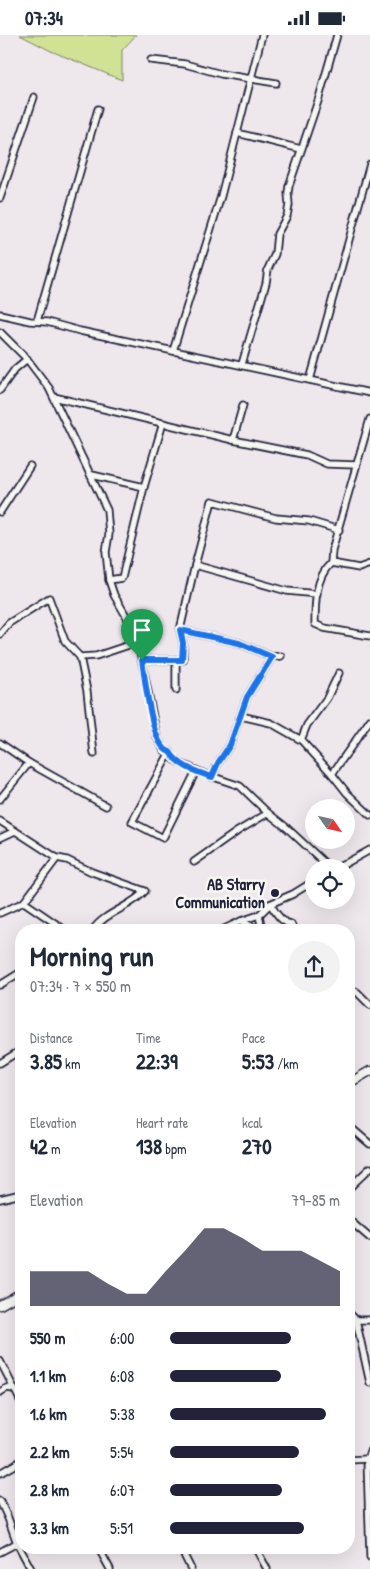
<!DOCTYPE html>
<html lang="en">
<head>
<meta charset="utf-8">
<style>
  body { margin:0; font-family:"Patrick Hand",sans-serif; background:#f2f2f3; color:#1f2937; height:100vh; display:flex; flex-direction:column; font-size:19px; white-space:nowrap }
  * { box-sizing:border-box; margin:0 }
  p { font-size:16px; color:#747a83 }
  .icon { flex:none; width:28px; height:28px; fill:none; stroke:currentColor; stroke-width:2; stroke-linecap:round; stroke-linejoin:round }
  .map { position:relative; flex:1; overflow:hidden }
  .sheet { position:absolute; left:15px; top:889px; width:340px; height:630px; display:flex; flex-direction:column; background:#fff; border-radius:20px; box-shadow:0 5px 20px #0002 }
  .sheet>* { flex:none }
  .needle { width:32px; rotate:124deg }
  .fabs { position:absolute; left:305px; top:764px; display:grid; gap:10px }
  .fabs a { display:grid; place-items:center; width:50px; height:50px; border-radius:50%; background:#fff; box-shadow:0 5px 20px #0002; font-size:25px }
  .pin { position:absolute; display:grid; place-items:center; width:42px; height:42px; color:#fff; margin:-51px -21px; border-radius:50% 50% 50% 0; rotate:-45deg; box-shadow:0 0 5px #0007 }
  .pin .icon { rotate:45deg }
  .round { display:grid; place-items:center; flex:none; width:52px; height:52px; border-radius:26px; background:#f2f2f3 }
  .head { display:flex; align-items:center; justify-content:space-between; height:85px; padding:0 15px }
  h1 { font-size:28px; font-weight:800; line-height:38px }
  .figures { display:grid; grid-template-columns:repeat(3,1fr); gap:8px; height:85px; padding:5px 15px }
  .figures div { display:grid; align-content:center }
  .figures b { font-size:21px; font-weight:800 }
  .figures small { font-size:14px; font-weight:400 }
  .figures p { font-size:14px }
  .chart { height:140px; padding:10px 15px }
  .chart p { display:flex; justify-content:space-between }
  .chart svg { width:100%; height:90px; margin-top:5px; fill:#22223b; opacity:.7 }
  ul { padding:0 15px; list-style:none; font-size:16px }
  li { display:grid; grid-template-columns:80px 60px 1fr; align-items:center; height:38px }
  li i { height:12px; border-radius:6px; background:#22223b }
  .status { display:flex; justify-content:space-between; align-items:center; height:35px; padding:0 25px; background:#fff; direction:ltr }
  .status svg { height:14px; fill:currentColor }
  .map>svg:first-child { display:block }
</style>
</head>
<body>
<div class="status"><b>07:34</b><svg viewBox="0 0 49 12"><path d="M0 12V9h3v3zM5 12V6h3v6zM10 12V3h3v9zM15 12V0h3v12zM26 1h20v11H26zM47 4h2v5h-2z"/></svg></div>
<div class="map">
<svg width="370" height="1534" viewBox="0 0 370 1534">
  <rect width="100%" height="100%" fill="#eee7ec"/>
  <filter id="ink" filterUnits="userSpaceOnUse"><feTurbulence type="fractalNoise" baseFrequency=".02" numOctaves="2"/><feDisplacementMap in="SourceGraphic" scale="10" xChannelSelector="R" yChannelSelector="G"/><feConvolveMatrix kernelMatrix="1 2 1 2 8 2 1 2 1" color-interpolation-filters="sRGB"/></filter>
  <g filter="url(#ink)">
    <polygon fill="#d1e295" stroke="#7a8268" points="20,0 136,0 122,15 122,45 51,16"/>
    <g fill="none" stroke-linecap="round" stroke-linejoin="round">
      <defs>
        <g id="street">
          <polyline points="151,25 185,29 221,39 276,48"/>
          <polyline points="237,98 301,114"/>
          <polyline points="0,163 34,62"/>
          <polyline points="0,279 30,286 47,287 80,296 370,358"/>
          <polyline points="37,286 98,74"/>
          <polyline points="0,297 27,324 49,353 107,475 109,499 106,517 109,545 114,560 132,591 138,607 157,702 164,715 170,717 174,724 180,728 205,739 240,751 268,778 287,793 329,832"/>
          <polyline points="173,316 221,161 262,0"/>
          <polyline points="242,329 266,248 268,234 275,219 277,199 287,181 289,170 288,158 289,151 319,63 337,0"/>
          <polyline points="310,345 370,129"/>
          <polyline points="0,355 15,334 27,324"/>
          <polyline points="54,362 233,405"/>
          <polyline points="243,370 233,405 307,420 327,429 356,430"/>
          <path d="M370 384 332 515 331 528C315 543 315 569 315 589L324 593 370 601"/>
          <polyline points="92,440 144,452"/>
          <polyline points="0,477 30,431"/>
          <polyline points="331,528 359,533 370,529"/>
          <polyline points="195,530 287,556 317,559"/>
          <polyline points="109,545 122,543 144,452 163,388"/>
          <polyline points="180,595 239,608 272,622"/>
          <polyline points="0,599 9,588 49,563 65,606 80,622 96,621 138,607"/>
          <polyline points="80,622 87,656 94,719"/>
          <polyline points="142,625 183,625 183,608 180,595 195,530 212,466 276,483 309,486 339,495"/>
          <polyline points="176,625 176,655"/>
          <polyline points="241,681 271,688 301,705 332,739 347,758 370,780"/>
          <polyline points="301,705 307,690 327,663 339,638"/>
          <polyline points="0,708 29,728 106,771"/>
          <polyline points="170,717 132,787 163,803 196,736"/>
          <polyline points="332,739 370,685"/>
          <polyline points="212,742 218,728 230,710 247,662 272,622 281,621"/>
          <polyline points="0,764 29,728"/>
          <path d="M0 786 57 823 67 825 92 837 145 856C130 873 105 877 93 895"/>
          <polyline points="0,803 15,796"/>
          <polyline points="194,827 238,796 268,778"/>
          <polyline points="339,832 370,815"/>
          <polyline points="24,867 65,895"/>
          <path d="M270 869C276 877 281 888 291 889L294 895"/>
          <polyline points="0,878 24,867 57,823"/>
          <polyline points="259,880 262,895"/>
          <polyline points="241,886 259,895"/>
          <polyline points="222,895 241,886 259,880 270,869 293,859 314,846"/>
          <polyline points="0,950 21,937"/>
          <polyline points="349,955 357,957 370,970"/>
          <polyline points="0,1028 21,1015"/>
          <polyline points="349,1091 370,1109"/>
          <polyline points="349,1153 370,1133"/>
          <polyline points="0,1164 21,1159"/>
          <polyline points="349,1185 370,1203"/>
          <polyline points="349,1195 354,1189"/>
          <polyline points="349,1278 356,1285 370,1285"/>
          <polyline points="356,1285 370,1348"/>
          <polyline points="0,1326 21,1367"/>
          <polyline points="0,1357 7,1353 14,1354"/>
          <polyline points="370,1416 367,1424 370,1522"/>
          <polyline points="349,1425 367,1424"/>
          <polyline points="0,1438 21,1426"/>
          <polyline points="0,1466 8,1483 17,1508"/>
          <polyline points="98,1512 110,1534"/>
          <polyline points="180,1512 191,1534"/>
          <polyline points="255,1512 267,1534"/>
          <polyline points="0,1517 17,1508 31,1534"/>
        </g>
        <g id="secondary">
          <polyline points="349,1048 370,1036"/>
          <polyline points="0,1270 21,1258"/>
        </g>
      </defs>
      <use href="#street" stroke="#22223b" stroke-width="9"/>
      <use href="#secondary" stroke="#22223b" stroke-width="11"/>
      <use href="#street" stroke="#f6f6f2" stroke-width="5.5"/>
      <use href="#secondary" stroke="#f6f6f2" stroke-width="8"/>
    </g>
  </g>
  <g fill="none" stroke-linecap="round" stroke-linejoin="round" filter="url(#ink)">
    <defs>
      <path id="route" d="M180 595 239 608 272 622 247 662 230 710 218 728 212 742C197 737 178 731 170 717 168 716 165 715 164 713 151 701 145 644 142 625H182L183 608Z"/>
    </defs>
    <use href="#route" stroke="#fff" stroke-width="10"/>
    <use href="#route" stroke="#1a73e8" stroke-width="6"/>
  </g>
  <circle fill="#22223b" stroke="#f6f6f2" stroke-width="2" cx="275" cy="858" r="5"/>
  <g text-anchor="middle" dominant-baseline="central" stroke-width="5" stroke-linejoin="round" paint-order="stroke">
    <g font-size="16" font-weight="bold" fill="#22223b" stroke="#f6f6f2" text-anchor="end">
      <text x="265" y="849">AB Starry<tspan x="265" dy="18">Communication</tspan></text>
    </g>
  </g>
</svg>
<div class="fabs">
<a><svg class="needle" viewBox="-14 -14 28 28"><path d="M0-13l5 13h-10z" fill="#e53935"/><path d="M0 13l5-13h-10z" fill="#747a83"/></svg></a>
<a><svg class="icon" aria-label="locate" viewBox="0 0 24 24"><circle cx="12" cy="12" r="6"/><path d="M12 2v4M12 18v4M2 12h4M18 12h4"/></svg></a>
</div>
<div class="pin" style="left:142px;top:625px;background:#1e9e55"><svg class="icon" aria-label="arrive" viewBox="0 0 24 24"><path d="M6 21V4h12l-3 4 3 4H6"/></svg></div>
<section class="sheet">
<div class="head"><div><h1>Morning run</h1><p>07:34 · 7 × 550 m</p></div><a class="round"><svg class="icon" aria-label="share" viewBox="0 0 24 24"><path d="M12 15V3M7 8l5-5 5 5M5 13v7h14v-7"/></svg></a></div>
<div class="figures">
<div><p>Distance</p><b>3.85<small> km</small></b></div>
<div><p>Time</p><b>22:39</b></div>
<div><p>Pace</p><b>5:53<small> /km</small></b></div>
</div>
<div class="figures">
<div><p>Elevation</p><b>42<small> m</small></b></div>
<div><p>Heart rate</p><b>138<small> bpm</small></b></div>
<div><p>kcal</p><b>270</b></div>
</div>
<div class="chart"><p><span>Elevation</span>79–85 m</p>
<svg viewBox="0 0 160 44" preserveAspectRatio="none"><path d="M0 44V27L10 27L20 27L30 27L40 33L50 38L60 38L70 27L80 17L90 6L100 6L110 11L120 17L130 17L140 17L150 22L160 27V44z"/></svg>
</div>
<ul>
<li><b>550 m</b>6:00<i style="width:71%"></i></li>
<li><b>1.1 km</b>6:08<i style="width:65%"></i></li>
<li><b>1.6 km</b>5:38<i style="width:92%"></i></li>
<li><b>2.2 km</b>5:54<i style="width:76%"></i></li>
<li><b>2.8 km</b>6:07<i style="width:66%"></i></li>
<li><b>3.3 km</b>5:51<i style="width:79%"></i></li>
</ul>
</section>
</div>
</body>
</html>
